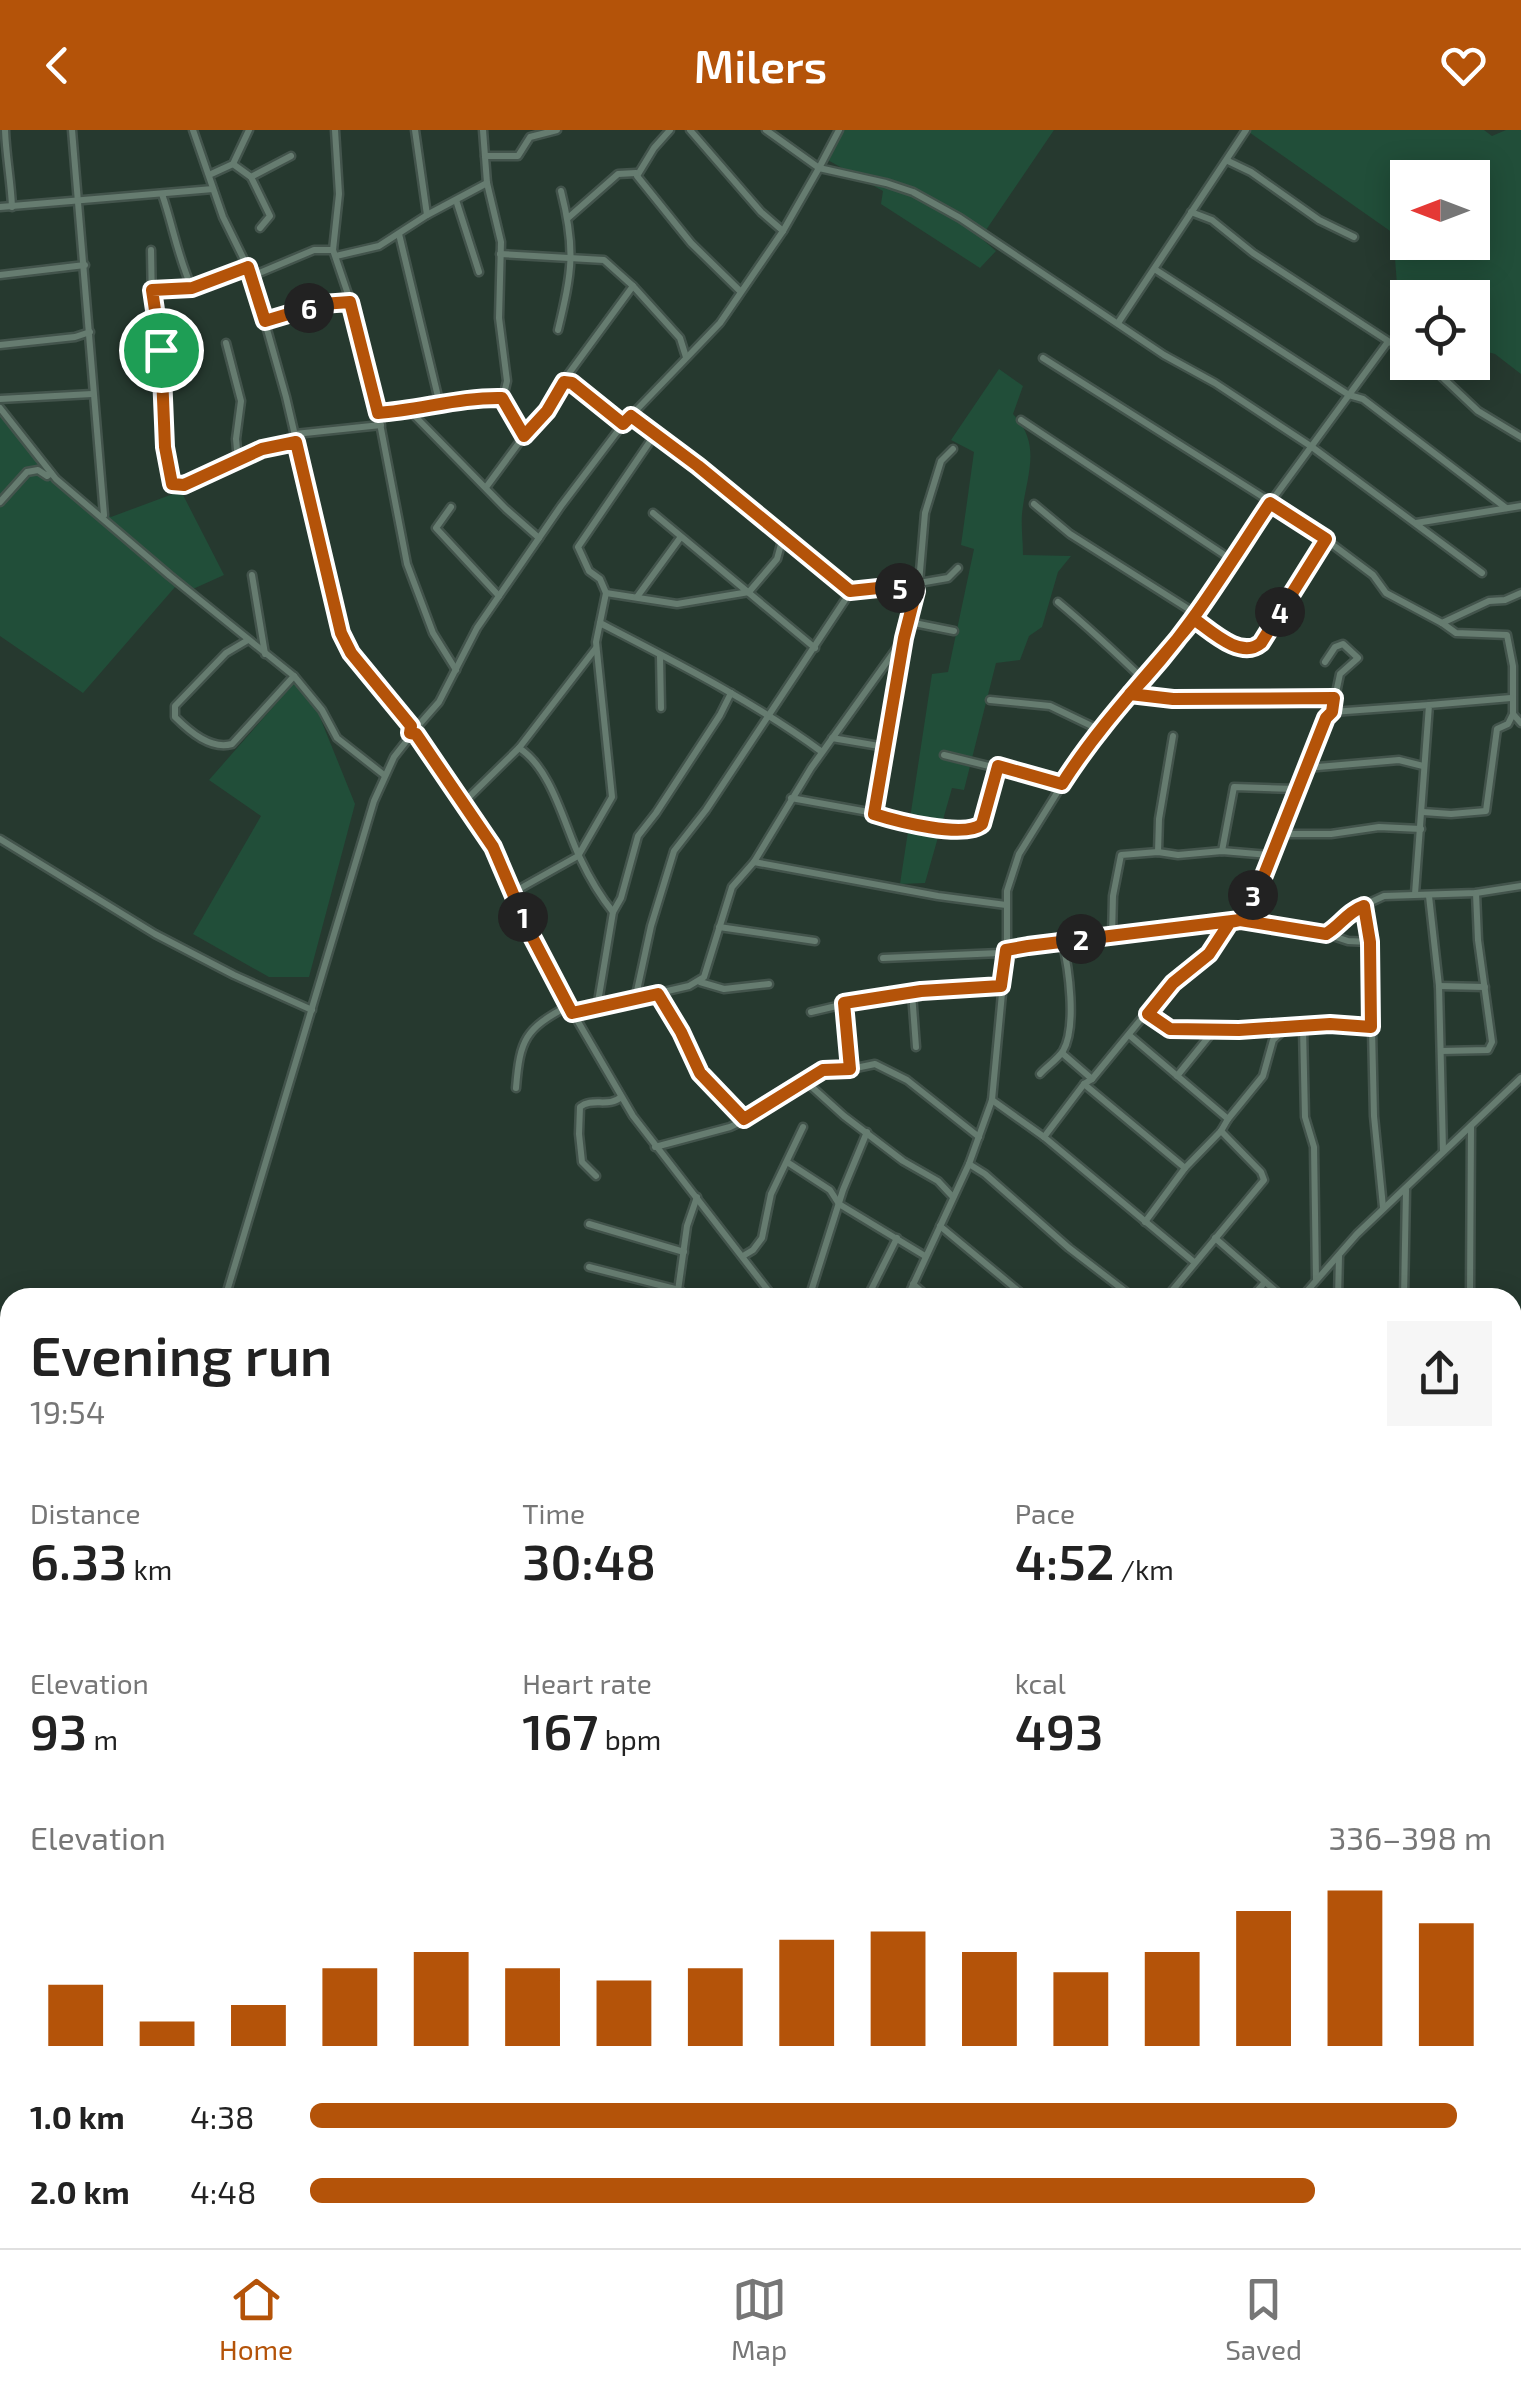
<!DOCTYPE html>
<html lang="en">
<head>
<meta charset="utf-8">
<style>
  body { margin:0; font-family:"Exo 2",sans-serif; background:#f6f6f6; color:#222; height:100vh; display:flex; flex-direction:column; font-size:38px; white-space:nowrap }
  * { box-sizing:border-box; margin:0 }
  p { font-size:32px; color:#767676 }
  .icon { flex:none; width:55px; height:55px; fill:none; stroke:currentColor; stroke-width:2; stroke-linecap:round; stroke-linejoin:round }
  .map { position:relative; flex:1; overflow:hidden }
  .details { position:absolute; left:0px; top:1158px; width:1522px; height:962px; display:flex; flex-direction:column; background:#fff; border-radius:30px 30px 0 0; box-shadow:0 5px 25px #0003 }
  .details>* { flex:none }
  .needle { width:65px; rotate:270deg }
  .buttons { position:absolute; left:1390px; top:30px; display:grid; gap:20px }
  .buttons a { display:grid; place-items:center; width:100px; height:100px; border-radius:0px; background:#fff; box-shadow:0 5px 25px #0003; font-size:50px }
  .pin { position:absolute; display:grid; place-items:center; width:85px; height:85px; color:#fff; margin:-42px; border:5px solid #fff; border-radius:50%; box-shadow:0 2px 10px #0007 }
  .km { position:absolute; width:50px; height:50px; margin:-25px; border-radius:50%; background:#222; color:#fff; font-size:28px; line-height:50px; text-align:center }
  .round { display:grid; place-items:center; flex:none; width:105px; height:105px; border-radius:0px; background:#f6f6f6 }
  .head { display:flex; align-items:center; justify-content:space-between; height:170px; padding:0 30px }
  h1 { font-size:55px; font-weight:600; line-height:75px }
  .metrics { display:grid; grid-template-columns:repeat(3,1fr); gap:15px; height:170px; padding:10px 30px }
  .metrics div { display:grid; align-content:center }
  .metrics b { font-size:50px; font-weight:600 }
  .metrics small { font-size:28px; font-weight:400 }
  .metrics p { font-size:28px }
  .chart { height:280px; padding:20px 30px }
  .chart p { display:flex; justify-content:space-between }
  .chart svg { width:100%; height:180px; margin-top:10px; stroke:#b45309; stroke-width:6 }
  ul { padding:0 30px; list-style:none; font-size:32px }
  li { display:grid; grid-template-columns:160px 120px 1fr; align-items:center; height:75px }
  li i { height:25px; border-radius:12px; background:#b45309 }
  header { display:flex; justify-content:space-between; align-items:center; height:130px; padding:0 30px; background:#b45309; color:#fff; font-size:45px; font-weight:600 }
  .tab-bar { display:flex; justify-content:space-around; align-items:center; height:140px; border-top:2px solid #e0e0e0; background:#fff; font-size:28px; color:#767676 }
  .tab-bar a { display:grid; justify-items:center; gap:5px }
  .tab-bar .active { color:#b45309 }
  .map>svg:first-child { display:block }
</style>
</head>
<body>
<header><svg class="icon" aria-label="back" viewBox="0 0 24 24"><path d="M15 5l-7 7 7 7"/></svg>Milers<svg class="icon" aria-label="heart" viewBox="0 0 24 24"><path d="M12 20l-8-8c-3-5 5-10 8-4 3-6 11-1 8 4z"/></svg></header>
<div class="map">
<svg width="1521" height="2118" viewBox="0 0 1521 2118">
  <rect width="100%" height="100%" fill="#26392f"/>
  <g fill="#214e39" fill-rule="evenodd">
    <polygon points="844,0 1054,0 986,100 982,109 996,121 980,138 881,74 883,61 826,29"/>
    <path d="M1246 0H1484L1492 6 1506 0H1521V244L1495 224 1473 218 1472 168H1408L1407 177 1398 167 1393 103ZM1408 48H1472V112H1408Z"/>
    <path d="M999 239 1023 256 1013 284C1043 316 1026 345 1022 384 1021 397 1023 411 1023 425L1071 426 1058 442 1042 497 1029 506 1020 530 996 533 964 660 952 658 925 753 900 754 932 544 948 542 974 419 961 415 974 322 951 310Z"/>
    <polygon points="0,278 61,350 111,387 181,361 224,445 184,463 175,457 83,563 0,506"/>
    <polygon points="296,551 317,580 355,674 309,847 269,847 193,804 261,686 209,650"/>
  </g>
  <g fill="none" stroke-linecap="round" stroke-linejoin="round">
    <defs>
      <g id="minor">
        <path d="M5 0C6 27 11 51 12 77"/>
        <polyline points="72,0 104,385"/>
        <polyline points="193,0 223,87 252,146 286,267 341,503 351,523 411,597"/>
        <polyline points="335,0 339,64 333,120 351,173 378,283 407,434 433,503 456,540"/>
        <polyline points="415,0 427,85"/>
        <polyline points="483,0 487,53 501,112 499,188 507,251 503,268 524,306"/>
        <polyline points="670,0 654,18 637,46 691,113 740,161"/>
        <polyline points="690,0 761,82 783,101"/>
        <polyline points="839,0 819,38 886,53 913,62 960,88 1164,225 1215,253 1312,317 1482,443"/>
        <polyline points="485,26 518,26 530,7 557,0"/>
        <polyline points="1228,31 1251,42 1319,90 1354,107"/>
        <polyline points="233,34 251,47 291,26"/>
        <polyline points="209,45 233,34 249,0"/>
        <polyline points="251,47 270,86 260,98"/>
        <path d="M162 64C173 96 178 128 192 158"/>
        <polyline points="456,70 479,142"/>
        <polyline points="0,77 213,59"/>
        <polyline points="1191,82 1212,90 1253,123 1408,224"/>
        <polyline points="568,88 618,44 636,43"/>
        <polyline points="399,104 440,275"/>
        <polyline points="151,120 152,175 161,220 165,317 173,355 184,355 261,319 296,312"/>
        <polyline points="336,126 379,116 427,85 487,53"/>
        <polyline points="1156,140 1349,265 1363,269 1506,378"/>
        <polyline points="0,145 85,135"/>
        <polyline points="252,146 314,120 333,120"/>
        <polyline points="633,156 680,208 686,227"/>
        <polyline points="152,160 192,158 248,137"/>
        <polyline points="265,191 322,175 351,173"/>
        <polyline points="1118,193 1246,0"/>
        <path d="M558 200C572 142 576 120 561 61"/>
        <polyline points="226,213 241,271 236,309 238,330"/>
        <polyline points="0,215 75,207 90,202"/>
        <polyline points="1043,228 1301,391 1373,445 1386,463 1442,493 1489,471 1505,470 1521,463"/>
        <polyline points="1420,232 1441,246 1478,281 1521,307"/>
        <polyline points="564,252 572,253 623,294"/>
        <polyline points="0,269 92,264"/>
        <polyline points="0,278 56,349 170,446 294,546 322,580 337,608 384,645"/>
        <polyline points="410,281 506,379 539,408"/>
        <path d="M378 283C420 280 461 267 503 268"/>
        <polyline points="631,286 698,336 851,461 889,457 916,461"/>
        <polyline points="1021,290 1232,430"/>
        <polyline points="295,304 381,295"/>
        <polyline points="487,356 535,291 547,281 556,261 633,156 604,130 500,124"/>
        <polyline points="0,372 27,342 38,340 47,346 51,343"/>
        <path d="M1034 374 1070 404 1190 480C1199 500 1242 529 1261 513L1326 409"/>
        <polyline points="451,377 436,398 499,466"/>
        <polyline points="653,383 815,518"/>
        <polyline points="1416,393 1521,376"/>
        <polyline points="252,445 265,524"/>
        <polyline points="919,453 948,448 958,438"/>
        <polyline points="606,463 677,474 749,462 777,429 783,407"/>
        <polyline points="637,467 680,408"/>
        <path d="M1058 472C1088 497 1116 523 1144 550"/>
        <polyline points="909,492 954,501"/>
        <path d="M600 493C675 532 753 571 822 622"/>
        <polyline points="1442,493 1456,503 1507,505 1513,536 1513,584 1521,593"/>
        <path d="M248 510 226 523 175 576V587C190 602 211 620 232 614L294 546"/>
        <polyline points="660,526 661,578"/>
        <polyline points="1132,565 1173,569 1334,568"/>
        <polyline points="990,570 1050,576 1100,600"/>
        <polyline points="1332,582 1429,575"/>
        <polyline points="417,597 439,572 477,498 561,376 623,294 720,193 783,101 819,38 766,0"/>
        <polyline points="416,604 493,717 552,847 633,986 774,1168"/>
        <polyline points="832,608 885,617"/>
        <path d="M519 618C552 639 564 695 580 728 589 747 600 766 613 782"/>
        <polyline points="944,625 1062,654"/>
        <polyline points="1306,638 1399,630 1423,636"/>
        <polyline points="791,668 874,683 904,511"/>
        <polyline points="464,672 519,618 596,518"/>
        <polyline points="1423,682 1451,684 1486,681 1497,599 1508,594 1513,584"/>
        <polyline points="874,683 956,701 979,698 985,689 998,636"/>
        <polyline points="1279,704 1331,704 1379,697 1421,699"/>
        <polyline points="0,709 155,804 234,845 312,880"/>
        <polyline points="1222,721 1234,657 1295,659"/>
        <polyline points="1158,722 1159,689 1173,606"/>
        <polyline points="754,732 938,766 1006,775"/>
        <polyline points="512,763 578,726 612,667 596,512 606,463 600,449 589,441 578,417 655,304"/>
        <polyline points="1415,764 1429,575 1511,568"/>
        <polyline points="1429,766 1439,856 1443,1020"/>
        <polyline points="1364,776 1370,812 1374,986 1383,1077"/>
        <polyline points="1239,790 1264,745 1326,588 1332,582 1340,544 1358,528 1343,514 1335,517 1325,532"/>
        <polyline points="719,797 815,811"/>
        <polyline points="1327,804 1348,811 1370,812"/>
        <polyline points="1112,806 1113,766 1121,725 1158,722 1178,725 1222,721 1269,725"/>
        <polyline points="883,828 1000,823 1028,816 1239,790 1325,804 1335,799 1347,783 1384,766 1476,763 1521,756"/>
        <polyline points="700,852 724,859 769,854"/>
        <polyline points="1439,856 1485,857"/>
        <polyline points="912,863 916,917"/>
        <polyline points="658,864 701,943 744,989"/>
        <polyline points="635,870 651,796 674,721 706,680 851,461"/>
        <polyline points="844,873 850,939"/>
        <polyline points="597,878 613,782 621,768 638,706 656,683 720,585 731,563"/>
        <polyline points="811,882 875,867 1001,856"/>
        <polyline points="572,883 689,856 704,847 732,757 754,732 811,638 904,508 919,453 925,383 941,331 953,319"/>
        <polyline points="1148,883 1170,899 1239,900 1329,894 1371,897"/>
        <polyline points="1303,898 1305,987 1314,1017 1316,1149"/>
        <polyline points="1129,905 1228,989 1221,1001 1185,1038 1145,1092"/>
        <polyline points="1441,921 1488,920 1492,912 1478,810 1476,763"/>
        <polyline points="1062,923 1092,949"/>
        <path d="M1040 944C1047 936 1057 930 1063 921 1077 897 1069 838 1062 811"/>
        <polyline points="1177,946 1215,899"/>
        <polyline points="803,949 844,986 903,1031 938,1051 952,1066"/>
        <polyline points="1084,954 1185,1038"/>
        <path d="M516 958C520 909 525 899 568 876"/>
        <polyline points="992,970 1044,1007 1194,1132"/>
        <polyline points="1228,989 1263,946 1273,910 1285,899"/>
        <polyline points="1044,1007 1084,954 1092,949 1160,866 1215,818 1218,812 1208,794"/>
        <polyline points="655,1017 730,997 751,987 801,950 823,939 846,940 875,934 907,950 979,1007"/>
        <polyline points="787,1032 830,1060 839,1074 925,1126"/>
        <polyline points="969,1034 985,1044 1069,1118 1134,1168"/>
        <path d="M596 1046 582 1032 579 1004 580 977C592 967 609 978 621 967"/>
        <polyline points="589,1094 684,1122"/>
        <polyline points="940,1096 1027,1168"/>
        <polyline points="1215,1108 1278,1163 1279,1168"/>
        <polyline points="743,1126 753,1120 762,1108 771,1064 803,997"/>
        <polyline points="589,1137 679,1160 691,1168"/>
        <polyline points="913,1154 929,1168"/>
        <polyline points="225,1168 374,671 394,627 412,604"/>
        <polyline points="677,1168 687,1096 697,1067"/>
        <polyline points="809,1168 843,1060 867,1002"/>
        <polyline points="867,1168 897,1108"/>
        <polyline points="907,1168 969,1034 992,970 1007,810 1007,761 1019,724 1078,629 1177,513 1270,373 1387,213"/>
        <polyline points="1166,1168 1264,1050 1261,1042 1221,1001"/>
        <polyline points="1251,1168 1265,1152"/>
        <polyline points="1301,1168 1357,1104 1521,948"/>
        <polyline points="1338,1168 1339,1126"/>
        <polyline points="1404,1168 1406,1060"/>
        <polyline points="1470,1168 1471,996"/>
        <polyline points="1512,1281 1521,1281"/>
        <polyline points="1521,1313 1521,1394"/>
        <polyline points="0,1403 10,1408"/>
        <polyline points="1512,1414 1521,1414"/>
        <polyline points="1512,1481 1521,1482"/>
        <polyline points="0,1493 10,1495"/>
        <polyline points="0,1658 10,1659"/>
        <polyline points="1516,1704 1521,1630"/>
        <polyline points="1512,1769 1521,1787"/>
        <polyline points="1512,1801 1521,1800"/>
        <polyline points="1512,1978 1521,2003"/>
        <polyline points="1512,2087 1521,2085"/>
        <polyline points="885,2110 909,2118"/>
        <polyline points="1196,2110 1199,2118"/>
        <polyline points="1265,2110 1267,2118"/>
        <polyline points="1313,2110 1319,2118"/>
        <polyline points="791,2114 800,2118"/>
        <polyline points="533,2118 541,2110"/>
        <polyline points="753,2118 755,2110"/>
        <polyline points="1001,2118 1001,2110"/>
        <polyline points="1069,2118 1070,2110"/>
        <polyline points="1168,2118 1184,2110"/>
        <polyline points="1343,2118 1363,2110"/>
        <polyline points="1448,2118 1448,2110"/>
      </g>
      <g id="highway">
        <polyline points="1512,1704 1521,1704"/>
        <polyline points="663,2118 670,2110"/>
      </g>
    </defs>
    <use href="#minor" stroke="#43544c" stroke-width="11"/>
    <use href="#highway" stroke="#43544c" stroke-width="15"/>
    <use href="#minor" stroke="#667c70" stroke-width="6"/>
    <use href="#highway" stroke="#3eb781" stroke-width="10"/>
  </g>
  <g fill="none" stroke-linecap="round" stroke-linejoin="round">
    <defs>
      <path id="route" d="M161 220 165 317 172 354 184 355 262 319 296 312 341 503 351 523 411 596 410 603 416 604 493 717 528 799 572 883 658 864 681 902 700 943 744 989 823 940 850 939 844 873 921 861 1001 856 1006 820 1028 816 1240 790 1326 804C1341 795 1347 782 1364 776L1370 812 1371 897 1330 894 1239 900 1170 899 1148 884 1173 853 1209 824 1230 792 1240 790 1264 745 1326 588 1332 582 1334 568 1173 569 1130 564C1186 507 1226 439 1270 373L1326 409 1261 513C1241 530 1211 501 1194 489 1150 543 1100 594 1062 654L998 636 982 694C965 709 896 691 874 684L904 508 916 461 888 457 850 461 698 336 631 286 623 294 572 253 564 252 547 281 524 306 502 268C461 267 420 280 378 283L350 172 322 174 265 191 248 137 192 158 152 160 161 220"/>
    </defs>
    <use href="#route" stroke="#fff" stroke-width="20"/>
    <use href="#route" stroke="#b45309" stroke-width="12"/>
  </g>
</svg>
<div class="buttons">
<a><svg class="needle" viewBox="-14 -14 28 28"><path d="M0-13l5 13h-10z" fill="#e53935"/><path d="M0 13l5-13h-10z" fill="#767676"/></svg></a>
<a><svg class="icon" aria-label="locate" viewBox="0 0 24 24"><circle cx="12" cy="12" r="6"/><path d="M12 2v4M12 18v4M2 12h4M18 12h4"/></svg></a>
</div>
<div class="pin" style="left:161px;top:220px;background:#1e9e55"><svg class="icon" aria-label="arrive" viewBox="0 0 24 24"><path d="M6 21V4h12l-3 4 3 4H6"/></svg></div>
<b class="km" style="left:523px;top:787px">1</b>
<b class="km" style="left:1081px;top:809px">2</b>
<b class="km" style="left:1253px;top:765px">3</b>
<b class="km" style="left:1280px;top:482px">4</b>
<b class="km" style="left:900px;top:458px">5</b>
<b class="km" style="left:309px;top:178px">6</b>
<section class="details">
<div class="head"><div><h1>Evening run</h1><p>19:54</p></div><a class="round"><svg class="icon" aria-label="share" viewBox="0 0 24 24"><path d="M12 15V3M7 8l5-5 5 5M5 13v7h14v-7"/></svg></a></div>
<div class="metrics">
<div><p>Distance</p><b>6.33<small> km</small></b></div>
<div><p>Time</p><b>30:48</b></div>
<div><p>Pace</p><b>4:52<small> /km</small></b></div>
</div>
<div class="metrics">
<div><p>Elevation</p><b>93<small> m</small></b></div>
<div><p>Heart rate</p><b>167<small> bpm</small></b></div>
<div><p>kcal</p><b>493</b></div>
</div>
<div class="chart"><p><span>Elevation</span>336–398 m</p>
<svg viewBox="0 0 160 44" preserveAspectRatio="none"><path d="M5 44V29M15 44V38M25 44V34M35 44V25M45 44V21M55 44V25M65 44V28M75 44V25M85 44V18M95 44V16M105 44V21M115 44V26M125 44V21M135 44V11M145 44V6M155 44V14"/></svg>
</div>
<ul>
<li><b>1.0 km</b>4:38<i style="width:97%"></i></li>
<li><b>2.0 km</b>4:48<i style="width:85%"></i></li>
</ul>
</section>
</div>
<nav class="tab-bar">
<a class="active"><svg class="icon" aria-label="home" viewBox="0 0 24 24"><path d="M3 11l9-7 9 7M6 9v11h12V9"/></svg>Home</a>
<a><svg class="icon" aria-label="map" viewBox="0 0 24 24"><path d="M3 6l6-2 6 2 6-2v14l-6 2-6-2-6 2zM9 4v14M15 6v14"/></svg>Map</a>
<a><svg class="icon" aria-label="saved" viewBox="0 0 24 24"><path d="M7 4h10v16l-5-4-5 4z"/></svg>Saved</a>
</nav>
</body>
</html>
